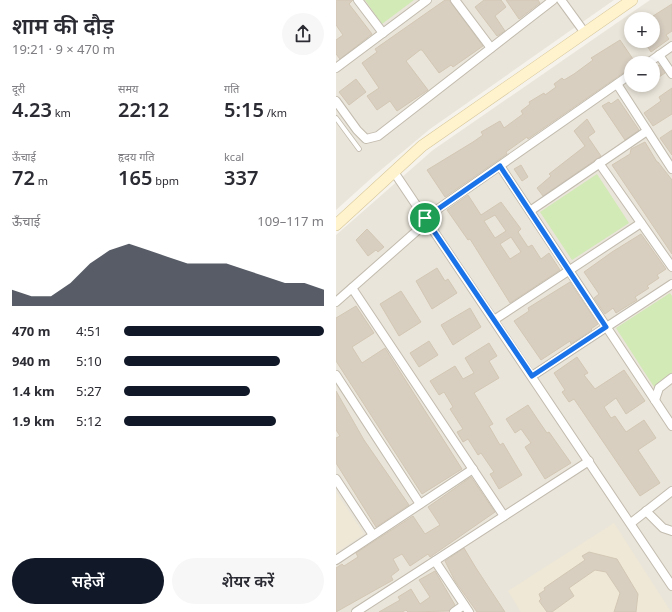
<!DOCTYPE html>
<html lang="hi">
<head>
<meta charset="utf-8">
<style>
  body { margin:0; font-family:"Noto Sans","Noto Sans Devanagari",sans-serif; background:#f7f7f7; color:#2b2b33; height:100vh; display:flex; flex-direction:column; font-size:15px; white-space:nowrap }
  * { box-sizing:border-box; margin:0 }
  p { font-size:13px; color:#7c7c81 }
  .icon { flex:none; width:22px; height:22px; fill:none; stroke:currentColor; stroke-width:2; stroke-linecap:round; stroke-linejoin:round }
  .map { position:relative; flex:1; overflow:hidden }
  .details { display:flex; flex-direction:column; background:#fff; width:336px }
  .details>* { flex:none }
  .buttons { position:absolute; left:288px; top:12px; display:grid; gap:8px }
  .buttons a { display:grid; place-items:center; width:36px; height:36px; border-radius:50%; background:#fff; box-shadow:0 2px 6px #0003; font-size:20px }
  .pin { position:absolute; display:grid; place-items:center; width:34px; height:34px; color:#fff; margin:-17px; border:2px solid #fff; border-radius:50%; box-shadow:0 1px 4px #0007 }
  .round { display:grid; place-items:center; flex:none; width:42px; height:42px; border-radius:21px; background:#f7f7f7 }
  .head { display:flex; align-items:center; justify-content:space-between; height:68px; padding:0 12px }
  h1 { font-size:22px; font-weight:600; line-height:30px }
  .metrics { display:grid; grid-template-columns:repeat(3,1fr); gap:6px; height:68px; padding:4px 12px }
  .metrics div { display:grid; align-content:center }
  .metrics b { font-size:20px; font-weight:600 }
  .metrics small { font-size:11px; font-weight:400 }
  .metrics p { font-size:11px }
  .chart { height:112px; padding:8px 12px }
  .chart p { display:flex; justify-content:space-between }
  .chart svg { width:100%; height:72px; margin-top:4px; fill:#111827; opacity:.7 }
  .cta { display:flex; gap:8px; margin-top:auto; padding:8px 12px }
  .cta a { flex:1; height:46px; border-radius:24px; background:#111827; color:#fff; font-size:16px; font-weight:600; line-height:46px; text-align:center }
  .cta a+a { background:#f7f7f7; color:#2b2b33 }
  ul { padding:0 12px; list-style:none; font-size:13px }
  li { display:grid; grid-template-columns:64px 48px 1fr; align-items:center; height:30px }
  li i { height:10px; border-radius:5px; background:#111827 }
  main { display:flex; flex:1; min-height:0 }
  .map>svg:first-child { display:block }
</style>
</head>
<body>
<main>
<section class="details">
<div class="head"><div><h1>शाम की दौड़</h1><p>19:21 · 9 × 470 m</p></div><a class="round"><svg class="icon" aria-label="share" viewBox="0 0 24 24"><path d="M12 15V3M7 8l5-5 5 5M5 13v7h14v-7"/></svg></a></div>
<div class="metrics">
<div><p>दूरी</p><b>4.23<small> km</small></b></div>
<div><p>समय</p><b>22:12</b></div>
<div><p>गति</p><b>5:15<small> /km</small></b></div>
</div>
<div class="metrics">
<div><p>ऊँचाई</p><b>72<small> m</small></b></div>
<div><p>हृदय गति</p><b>165<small> bpm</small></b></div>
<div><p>kcal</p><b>337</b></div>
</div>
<div class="chart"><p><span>ऊँचाई</span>109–117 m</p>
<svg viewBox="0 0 160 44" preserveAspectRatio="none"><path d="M0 44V34L10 38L20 38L30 30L40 18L50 10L60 6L70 10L80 14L90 18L100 18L110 18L120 22L130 26L140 30L150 30L160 34V44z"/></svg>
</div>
<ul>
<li><b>470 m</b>4:51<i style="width:100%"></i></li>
<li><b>940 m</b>5:10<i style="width:78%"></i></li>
<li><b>1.4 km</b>5:27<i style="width:63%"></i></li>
<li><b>1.9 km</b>5:12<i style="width:76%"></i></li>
</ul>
<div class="cta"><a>सहेजें</a><a>शेयर करें</a></div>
</section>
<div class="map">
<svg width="336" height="612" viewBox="0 0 336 612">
  <rect width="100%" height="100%" fill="#f6f3ec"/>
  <g fill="#eae5da" fill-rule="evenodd">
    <polygon points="0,0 278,0 94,129 40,174 0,210"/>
    <path d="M314 0H336V612H0V235L97 150ZM295 19H317V41H295ZM295 63H317V85H295Z"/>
  </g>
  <g fill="#efe8d6">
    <polygon points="0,492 28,534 0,553"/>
    <polygon points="278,523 335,612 185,612 172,591"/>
  </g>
  <g fill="#d2eab5">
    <polygon points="29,0 78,0 46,24"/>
    <polygon points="261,174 293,223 236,260 204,212"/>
    <polygon points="334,293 336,296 336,377 320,390 280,328"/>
  </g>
  <g fill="#d8cfc1" stroke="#d3c7b4" fill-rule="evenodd">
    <polygon points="0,0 17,0 13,4 36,34 4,59 0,54 0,40 7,35 0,25"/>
    <polygon points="109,0 113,0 147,46 117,67 115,65 103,73 86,50 84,50 70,61 92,90 61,111 54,101 41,110 31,96 43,88 26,63 41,52 39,49"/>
    <polygon points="148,0 165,0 170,7 159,16 169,31 161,36 139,7"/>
    <polygon points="170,0 202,0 204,3 183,19"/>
    <polygon points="336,4 336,31 330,35 333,39 315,52 308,41 317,41 317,16"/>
    <polygon points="284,40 299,62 295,63 295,65 289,69 290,71 192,139 191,137 170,152 171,154 109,197 91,170 137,142 147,135 145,132 164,121 168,128 187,114 185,111 194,104 193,102 208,93 209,95 220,87 218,84 226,78 228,80 238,74 257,60 255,58"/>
    <polygon points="323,65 329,73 317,81 317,69"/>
    <polygon points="20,79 30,92 13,105 3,92"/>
    <polygon points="336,88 336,114 317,126 308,113 325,101 323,97"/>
    <polygon points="282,99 303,130 289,140 266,106 273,102 275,104"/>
    <polygon points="251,119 259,132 252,137 265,156 207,196 201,188 215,176 213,174 249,146 238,131"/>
    <polygon points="336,130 336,155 324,138"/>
    <polygon points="309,142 321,162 322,162 336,180 336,254 276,165 294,154 295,149"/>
    <polygon points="185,165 192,177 186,181 178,169"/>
    <path d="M132 195 145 215 165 202 185 229 182 232 192 247 196 245 205 259 213 253 224 270 174 303 134 239 132 240 111 210ZM159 215 170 231 159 238 148 221ZM175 237 185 252 174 259 164 244Z"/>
    <polygon points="31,229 48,247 42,252 40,250 32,256 20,240"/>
    <polygon points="305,234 330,269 321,275 323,278 311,286 313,288 299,297 301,300 280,313 277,308 269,314 258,298 263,294 248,272 276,252"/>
    <polygon points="101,268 109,281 112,279 121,293 96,309 80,281"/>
    <polygon points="234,282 262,324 255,329 256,330 235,344 234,341 205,360 178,321 193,311 192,308"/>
    <polygon points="65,291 85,322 63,336 44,304"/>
    <polygon points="20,306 38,333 16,347 26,363 49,348 126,469 86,494 0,361 0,318"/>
    <polygon points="134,308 145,327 117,345 105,325"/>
    <polygon points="93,341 102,355 83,367 74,353"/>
    <polygon points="153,343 161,356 153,361 163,378 138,393 157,424 153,426 164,445 167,443 186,475 163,489 154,474 158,472 145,453 142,455 132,439 127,442 121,432 127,429 114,409 117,407 108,392 103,395 94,381 119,366 127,379 138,373 129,358"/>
    <polygon points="241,357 252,373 248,375 259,389 288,370 309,401 290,414 280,398 268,407 275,418 279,416 290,432 308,420 320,438 302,450 324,483 304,496 238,399 233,402 226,392 229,390 218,373"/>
    <polygon points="0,391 28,440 73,505 40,527 0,463 0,438 4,436 0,430"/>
    <polygon points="192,405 202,420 211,433 213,432 235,463 209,479 189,447 195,443 185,429 179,433 170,419"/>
    <polygon points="135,477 159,512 94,557 92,554 74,566 66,554 57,559 63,570 55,576 57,580 0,612 0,568 6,564 8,566 22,557 20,553 77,516 89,534 104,525 92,507"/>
    <polygon points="128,548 140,568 169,612 141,612 119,581 109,561"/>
    <polygon points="253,552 281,559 302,594 300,612 278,612 284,593 270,572 259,570 233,588 238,596 216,612 211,612 203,601 205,599 203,594 209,590 208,588 249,560 246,556"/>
    <polygon points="99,571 119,605 113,611 72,612 70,610 66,612 43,612 64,600 62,597 75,589 84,604 94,597 83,580"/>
  </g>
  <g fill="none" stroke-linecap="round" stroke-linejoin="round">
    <defs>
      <polyline id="lane" points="0,118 23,149"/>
      <g id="street">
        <polyline points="22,0 47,33"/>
        <polyline points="119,0 155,48"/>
        <polyline points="225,0 249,33"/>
        <polyline points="323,55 336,74"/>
        <polyline points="312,63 336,46"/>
        <polyline points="0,68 91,0"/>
        <polyline points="281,84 336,169"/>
        <polyline points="0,101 21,130 30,139 42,136 217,0"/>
        <polyline points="263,163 336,267"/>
        <polyline points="164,166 336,426"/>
        <polyline points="58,172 336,586"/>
        <polyline points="194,211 311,131"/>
        <polyline points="89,218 295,74"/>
        <polyline points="16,288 168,516"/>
        <polyline points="0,302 92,221"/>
        <polyline points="158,320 305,223"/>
        <polyline points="0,375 84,504"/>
        <polyline points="196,376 336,284"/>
        <polyline points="319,400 323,388 336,378"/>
        <polyline points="0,479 37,535"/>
        <polyline points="310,511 327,528 336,531"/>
        <polyline points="295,523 336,491"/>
        <polyline points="0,560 137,469"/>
        <polyline points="99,561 133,612"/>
        <polyline points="20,612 253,461"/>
        <polyline points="118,612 128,605"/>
      </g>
      <polyline id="secondary" points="0,225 86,146 296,0"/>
    </defs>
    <use href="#lane" stroke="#c2bbae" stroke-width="5.5"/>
    <use href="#street" stroke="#c2bbae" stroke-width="10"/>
    <use href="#secondary" stroke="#d6c79b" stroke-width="12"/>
    <use href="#lane" stroke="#fff" stroke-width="4"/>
    <use href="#street" stroke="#fff" stroke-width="8"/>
    <use href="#secondary" stroke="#fff3cd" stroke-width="11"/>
  </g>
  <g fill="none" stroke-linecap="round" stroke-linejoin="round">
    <defs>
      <polygon id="route" points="164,166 270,327 196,376 89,218"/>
    </defs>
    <use href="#route" stroke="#fff" stroke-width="8"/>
    <use href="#route" stroke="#1a73e8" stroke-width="5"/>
  </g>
</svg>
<div class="buttons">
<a>+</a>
<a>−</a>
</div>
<div class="pin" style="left:89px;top:218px;background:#1e9e55"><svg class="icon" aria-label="arrive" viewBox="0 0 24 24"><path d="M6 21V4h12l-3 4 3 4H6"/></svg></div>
</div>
</main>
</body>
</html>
